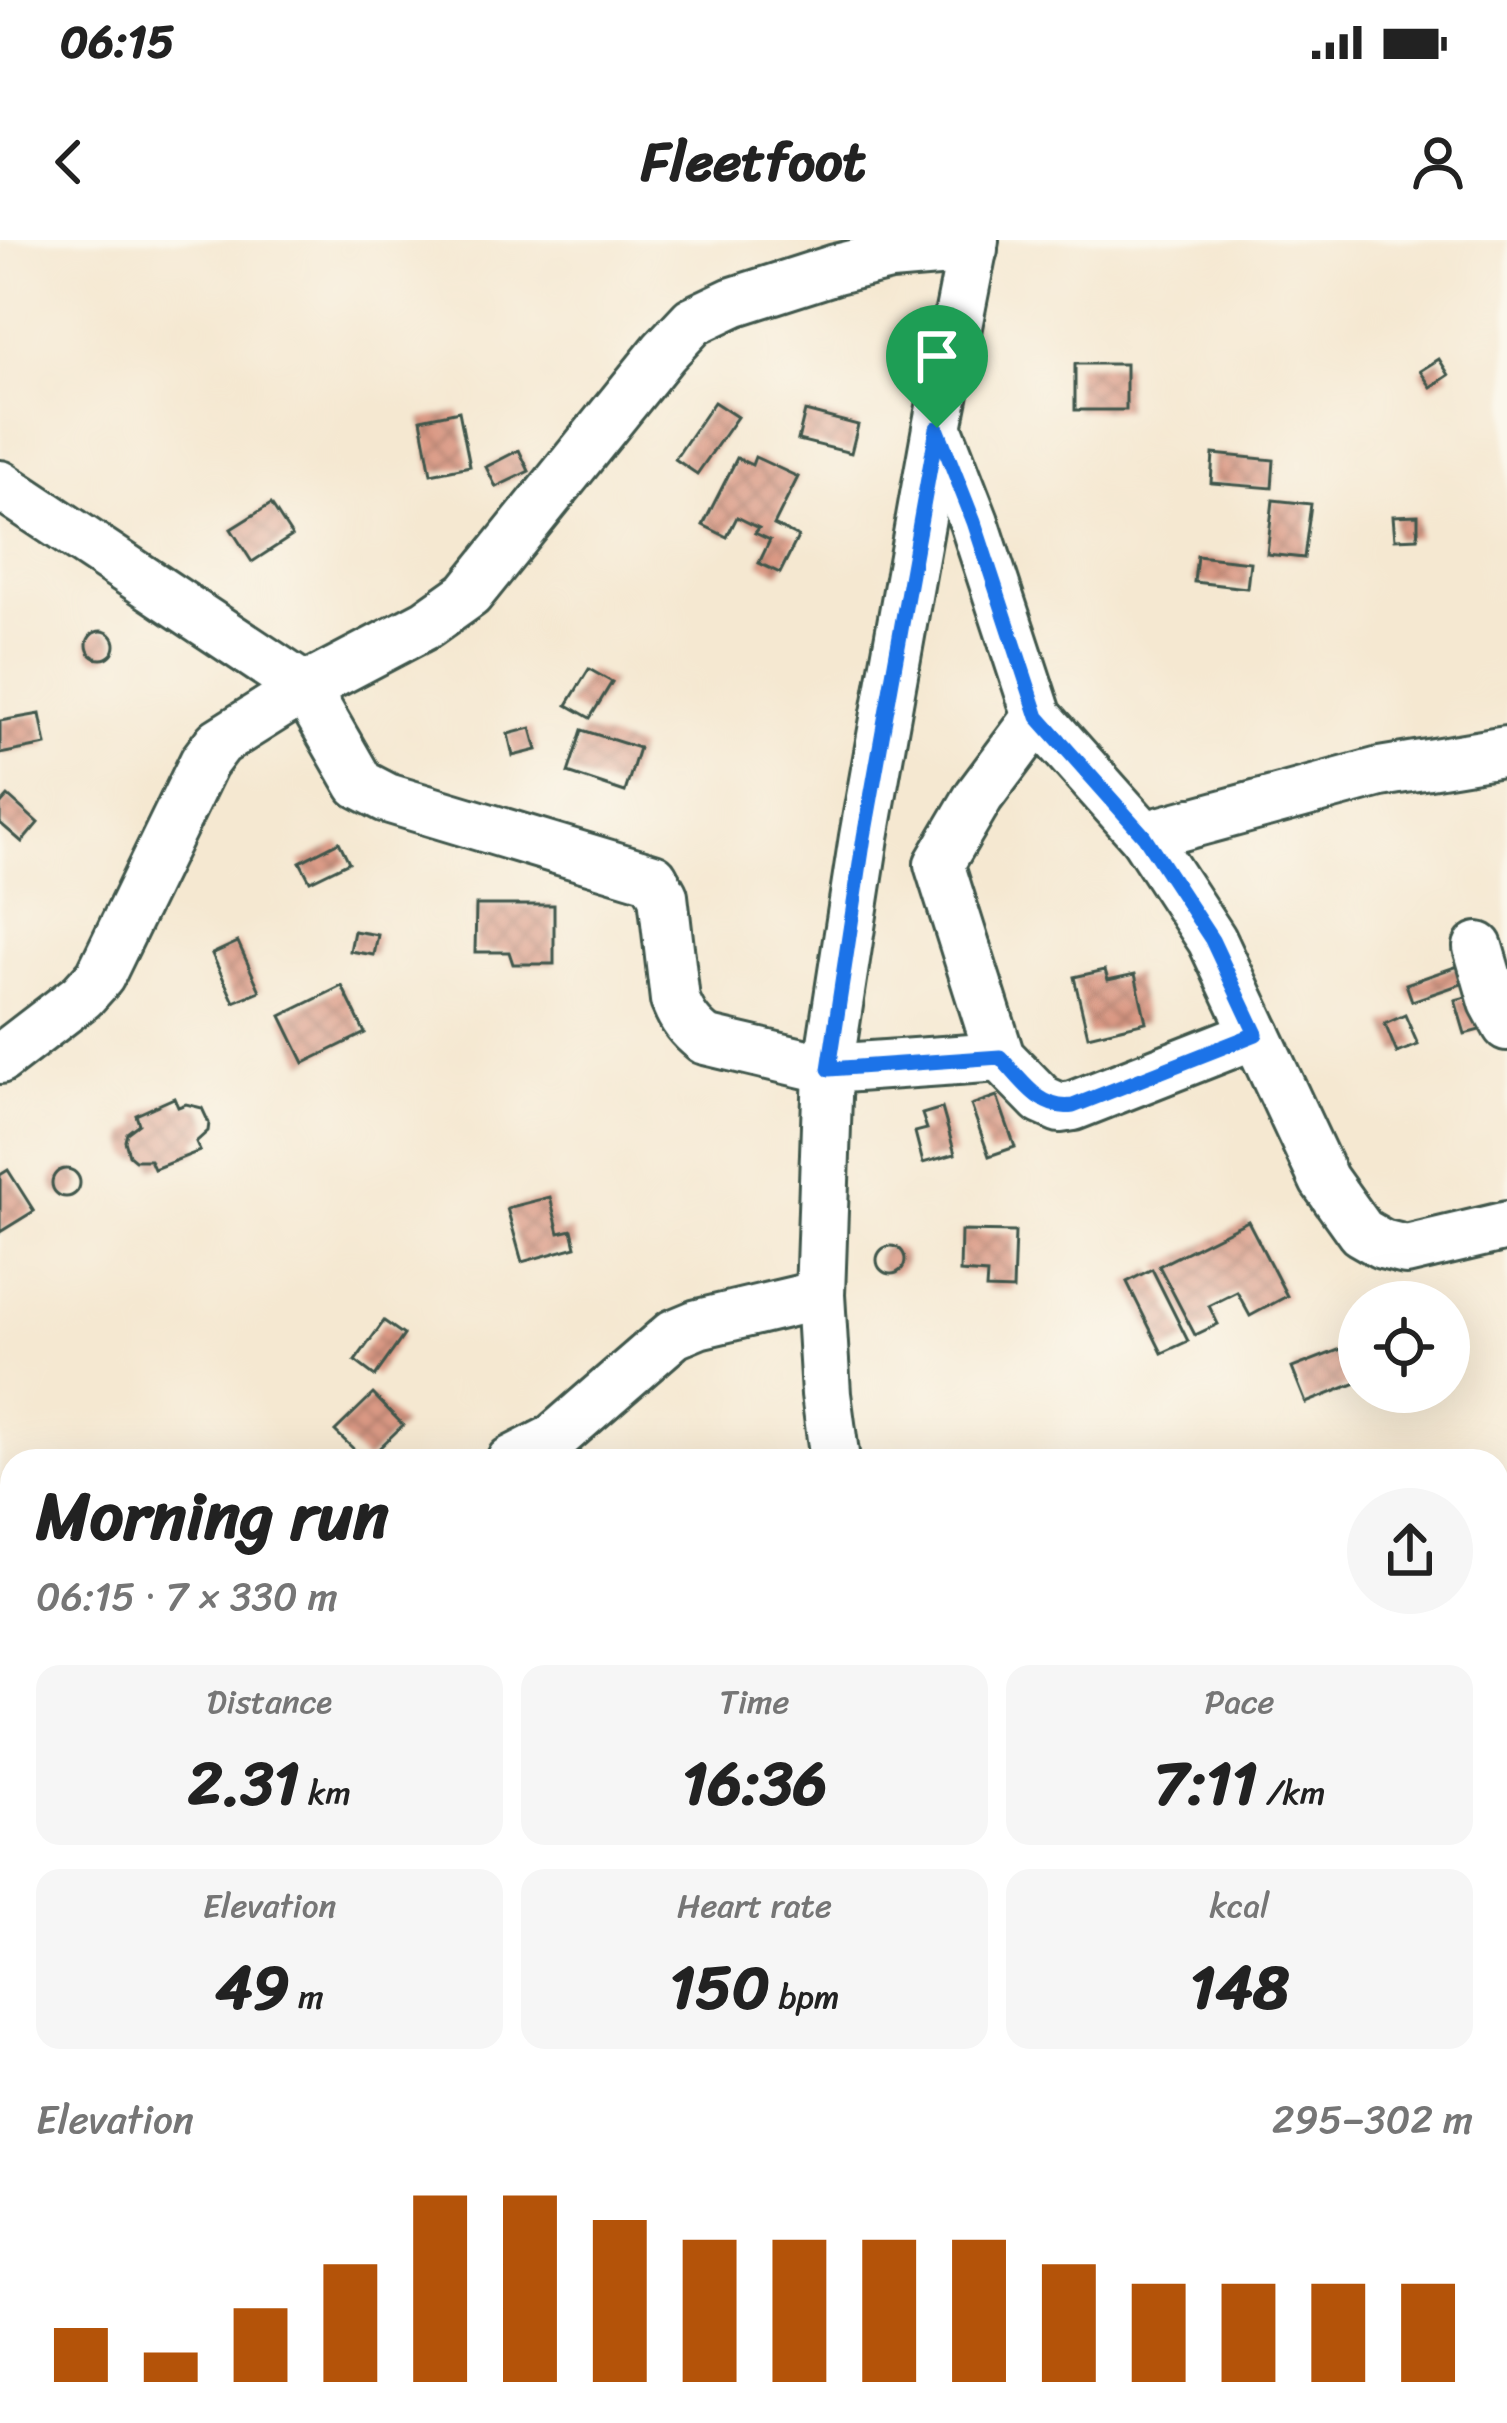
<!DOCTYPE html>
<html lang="en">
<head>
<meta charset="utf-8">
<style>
  body { margin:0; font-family:Sriracha,sans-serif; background:#f6f6f6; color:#222; height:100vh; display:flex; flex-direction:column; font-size:45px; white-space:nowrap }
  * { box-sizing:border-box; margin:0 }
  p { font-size:39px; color:#767676 }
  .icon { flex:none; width:66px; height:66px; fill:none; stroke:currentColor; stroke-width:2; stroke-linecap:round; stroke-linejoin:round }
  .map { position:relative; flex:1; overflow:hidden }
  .panel { position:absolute; left:0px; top:1209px; width:1509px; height:975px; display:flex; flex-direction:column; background:#fff; border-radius:36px 36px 0 0; box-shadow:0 12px 48px #0002 }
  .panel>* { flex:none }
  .controls { position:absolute; left:1338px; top:1041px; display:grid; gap:24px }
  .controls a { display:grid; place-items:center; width:132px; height:132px; border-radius:50%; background:#fff; box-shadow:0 12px 48px #0002; font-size:60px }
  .pin { position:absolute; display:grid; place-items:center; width:102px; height:102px; color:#fff; margin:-123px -51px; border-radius:50% 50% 50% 0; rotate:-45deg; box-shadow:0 0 12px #0007 }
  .pin .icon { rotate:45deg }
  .round { display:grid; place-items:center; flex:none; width:126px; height:126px; border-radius:63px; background:#f6f6f6 }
  .headline { display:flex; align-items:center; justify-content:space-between; height:204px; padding:0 36px }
  h1 { font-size:66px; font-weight:700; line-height:90px }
  .figures { display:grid; grid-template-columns:repeat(3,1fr); gap:18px; height:204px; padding:12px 36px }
  .figures div { display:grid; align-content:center; border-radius:24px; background:#f6f6f6; text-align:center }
  .figures b { font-size:60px; font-weight:700 }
  .figures small { font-size:33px; font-weight:400 }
  .figures p { font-size:33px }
  .chart { height:336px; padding:24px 36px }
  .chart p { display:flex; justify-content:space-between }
  .chart svg { width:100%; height:216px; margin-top:12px; stroke:#b45309; stroke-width:6 }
  .status { display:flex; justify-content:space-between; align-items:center; height:84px; padding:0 60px; background:#fff; direction:ltr }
  .status svg { height:33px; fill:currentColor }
  header { display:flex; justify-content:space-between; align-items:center; height:156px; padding:0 36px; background:#fff; font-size:54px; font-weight:700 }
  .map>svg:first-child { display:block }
</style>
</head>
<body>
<div class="status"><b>06:15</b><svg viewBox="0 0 49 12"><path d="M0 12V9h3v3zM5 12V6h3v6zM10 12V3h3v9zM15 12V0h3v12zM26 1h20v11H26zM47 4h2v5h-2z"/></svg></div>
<header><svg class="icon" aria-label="back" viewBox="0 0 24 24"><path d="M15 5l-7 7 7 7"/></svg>Fleetfoot<svg class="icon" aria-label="person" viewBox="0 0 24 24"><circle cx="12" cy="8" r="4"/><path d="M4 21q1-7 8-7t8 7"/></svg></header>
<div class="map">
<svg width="1507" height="2183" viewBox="0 0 1507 2183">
  <defs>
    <pattern id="building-cross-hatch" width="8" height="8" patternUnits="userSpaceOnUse" patternTransform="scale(3)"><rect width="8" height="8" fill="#da9984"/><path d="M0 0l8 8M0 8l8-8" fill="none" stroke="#b07e6d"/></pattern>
  </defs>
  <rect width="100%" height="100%" fill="#fbf7ec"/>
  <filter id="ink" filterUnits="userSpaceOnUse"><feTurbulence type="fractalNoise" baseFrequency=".00833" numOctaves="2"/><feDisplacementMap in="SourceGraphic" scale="24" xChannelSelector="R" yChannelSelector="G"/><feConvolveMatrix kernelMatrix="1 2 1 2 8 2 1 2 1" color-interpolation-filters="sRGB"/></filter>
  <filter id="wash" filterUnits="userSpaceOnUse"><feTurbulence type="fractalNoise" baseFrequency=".004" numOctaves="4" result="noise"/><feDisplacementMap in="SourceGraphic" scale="48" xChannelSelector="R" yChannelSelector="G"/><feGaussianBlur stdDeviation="2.7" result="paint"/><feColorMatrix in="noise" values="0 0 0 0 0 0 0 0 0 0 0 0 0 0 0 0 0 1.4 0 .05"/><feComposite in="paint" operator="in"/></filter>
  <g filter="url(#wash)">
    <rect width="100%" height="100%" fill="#f5e8d1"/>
    <g id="blocks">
      <g fill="url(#building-cross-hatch)">
        <polygon points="1439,119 1449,135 1431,147 1420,131"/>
        <rect x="1075" y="124" width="51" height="46"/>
        <polygon points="714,162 737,177 697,234 675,219"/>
        <polygon points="459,171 470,226 431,234 421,179"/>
        <polygon points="805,171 858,185 851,213 798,200"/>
        <polygon points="519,210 529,231 496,247 486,227"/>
        <polygon points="1213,214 1274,220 1272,248 1211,243"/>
        <polygon points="755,217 798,237 774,285 798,297 780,333 759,323 770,300 755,293 759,288 737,277 727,297 703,285 737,218 752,225"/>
        <polygon points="1273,260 1311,264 1304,318 1267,314"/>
        <polygon points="271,264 292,296 252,322 231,289"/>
        <polygon points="1418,275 1418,298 1395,299 1393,276"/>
        <polygon points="1197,316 1250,322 1247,348 1194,342"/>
        <circle cx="101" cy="405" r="14"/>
        <polygon points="589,429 612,442 590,478 567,465"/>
        <polygon points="40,474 46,505 0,514 0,481"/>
        <polygon points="531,488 537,510 513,516 508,494"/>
        <polygon points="582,490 639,508 625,552 568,533"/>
        <polygon points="8,556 38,583 22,602 0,583 0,565"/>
        <polygon points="339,602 349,622 310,641 300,622"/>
        <polygon points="476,665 554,665 554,724 513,724 509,712 475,712"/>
        <polygon points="354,691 378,695 374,715 350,711"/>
        <polygon points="238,702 260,751 234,762 212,714"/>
        <polygon points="1464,724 1470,741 1412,761 1406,744"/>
        <polygon points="1105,730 1108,740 1135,734 1146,782 1088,796 1074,737"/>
        <polygon points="342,746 365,793 304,823 281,776"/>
        <polygon points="1492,750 1502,784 1465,794 1455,760"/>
        <polygon points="1405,775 1418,805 1397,813 1385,784"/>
        <polygon points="997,856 1015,907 989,916 971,865"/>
        <polygon points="174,858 178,867 186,864 202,868 209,883 208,891 196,902 200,911 154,929 150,920 135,920 129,915 125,901 127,893 139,884 136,875"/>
        <polygon points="942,868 955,914 923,923 915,892 927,889 922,874"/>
        <circle cx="66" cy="943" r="14"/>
        <polygon points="8,930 34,971 0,992 0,935"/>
        <polygon points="550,957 559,993 572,990 576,1007 522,1022 507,968"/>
        <polygon points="1248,981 1287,1056 1250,1076 1237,1052 1209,1066 1218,1084 1195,1095 1159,1026"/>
        <polygon points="961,991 1015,992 1013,1050 986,1049 987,1034 960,1032"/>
        <circle cx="891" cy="1020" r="14"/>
        <polygon points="1152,1029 1188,1101 1162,1113 1127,1042"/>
        <polygon points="384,1081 404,1095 375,1136 355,1121"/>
        <polygon points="1359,1102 1359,1142 1306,1163 1292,1128"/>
        <polygon points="373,1154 403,1185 366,1221 335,1191"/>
        <polygon points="12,1996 12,2032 5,2038 0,2032 0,2007"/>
      </g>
    </g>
  </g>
  <g filter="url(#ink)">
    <use href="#blocks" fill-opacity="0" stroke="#3f574c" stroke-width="3"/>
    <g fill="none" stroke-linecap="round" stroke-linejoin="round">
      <defs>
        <g id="minor">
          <polyline points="939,192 974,282 1038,477 1144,596 1212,700 1324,940 1361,992 1382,1004 1406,1010 1507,986"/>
          <path d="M0 245 305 448 360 544 387 558 653 638 663 656 675 760C682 778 690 788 705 800L828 829 1000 817"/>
          <polyline points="1038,477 979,556 939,624 1000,817 1042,860 1060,868 1073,866 1256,794"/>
          <polyline points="1144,596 1380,532 1507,511"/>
          <polyline points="1478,707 1494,762 1507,786"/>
          <polyline points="0,819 82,756 100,736 204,522 219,502 305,448 427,384 469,354 664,112 693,81 733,62 836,29 890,16 973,9"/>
          <polyline points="511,1221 552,1200 674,1094 698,1084 820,1055"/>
          <polyline points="835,1221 826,1154 820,1055 828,829 864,597 937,188 974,0"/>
          <polyline points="1497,1510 1507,1507"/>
          <polyline points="1489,2172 1490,2183"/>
          <polyline points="385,2183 397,2172"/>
        </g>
      </defs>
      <use href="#minor" stroke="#3f574c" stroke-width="54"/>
      <g stroke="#3f574c" stroke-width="6" stroke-dasharray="3 9" stroke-linecap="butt">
        <polyline points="1497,2007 1507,1987"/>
        <polyline points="1022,2172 1029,2183"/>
      </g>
      <use href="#minor" stroke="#fff" stroke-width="48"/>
    </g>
  </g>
  <g fill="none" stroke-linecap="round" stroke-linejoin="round" filter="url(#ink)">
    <defs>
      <path id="route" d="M937 188 974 282 1038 477 1144 596 1212 700 1256 794 1073 866C1040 871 1021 839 1000 817L829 829 864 597Z"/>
    </defs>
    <use href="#route" stroke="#fff" stroke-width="24"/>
    <use href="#route" stroke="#1a73e8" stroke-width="15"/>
  </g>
</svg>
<div class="controls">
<a><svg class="icon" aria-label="locate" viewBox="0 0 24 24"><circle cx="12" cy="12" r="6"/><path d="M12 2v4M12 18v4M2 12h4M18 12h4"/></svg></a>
</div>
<div class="pin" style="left:937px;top:188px;background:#1e9e55"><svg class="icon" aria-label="arrive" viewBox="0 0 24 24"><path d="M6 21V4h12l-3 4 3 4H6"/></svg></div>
<section class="panel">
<div class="headline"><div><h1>Morning run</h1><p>06:15 · 7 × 330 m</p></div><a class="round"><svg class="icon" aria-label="share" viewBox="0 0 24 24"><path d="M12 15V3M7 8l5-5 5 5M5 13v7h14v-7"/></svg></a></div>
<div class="figures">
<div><p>Distance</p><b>2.31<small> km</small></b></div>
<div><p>Time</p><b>16:36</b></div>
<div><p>Pace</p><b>7:11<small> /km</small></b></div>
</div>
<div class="figures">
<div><p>Elevation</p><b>49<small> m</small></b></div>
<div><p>Heart rate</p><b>150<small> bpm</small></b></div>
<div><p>kcal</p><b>148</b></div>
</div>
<div class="chart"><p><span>Elevation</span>295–302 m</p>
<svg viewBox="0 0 160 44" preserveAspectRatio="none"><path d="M5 44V33M15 44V38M25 44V29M35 44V20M45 44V6M55 44V6M65 44V11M75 44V15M85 44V15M95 44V15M105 44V15M115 44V20M125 44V24M135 44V24M145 44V24M155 44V24"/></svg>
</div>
</section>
</div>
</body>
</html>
